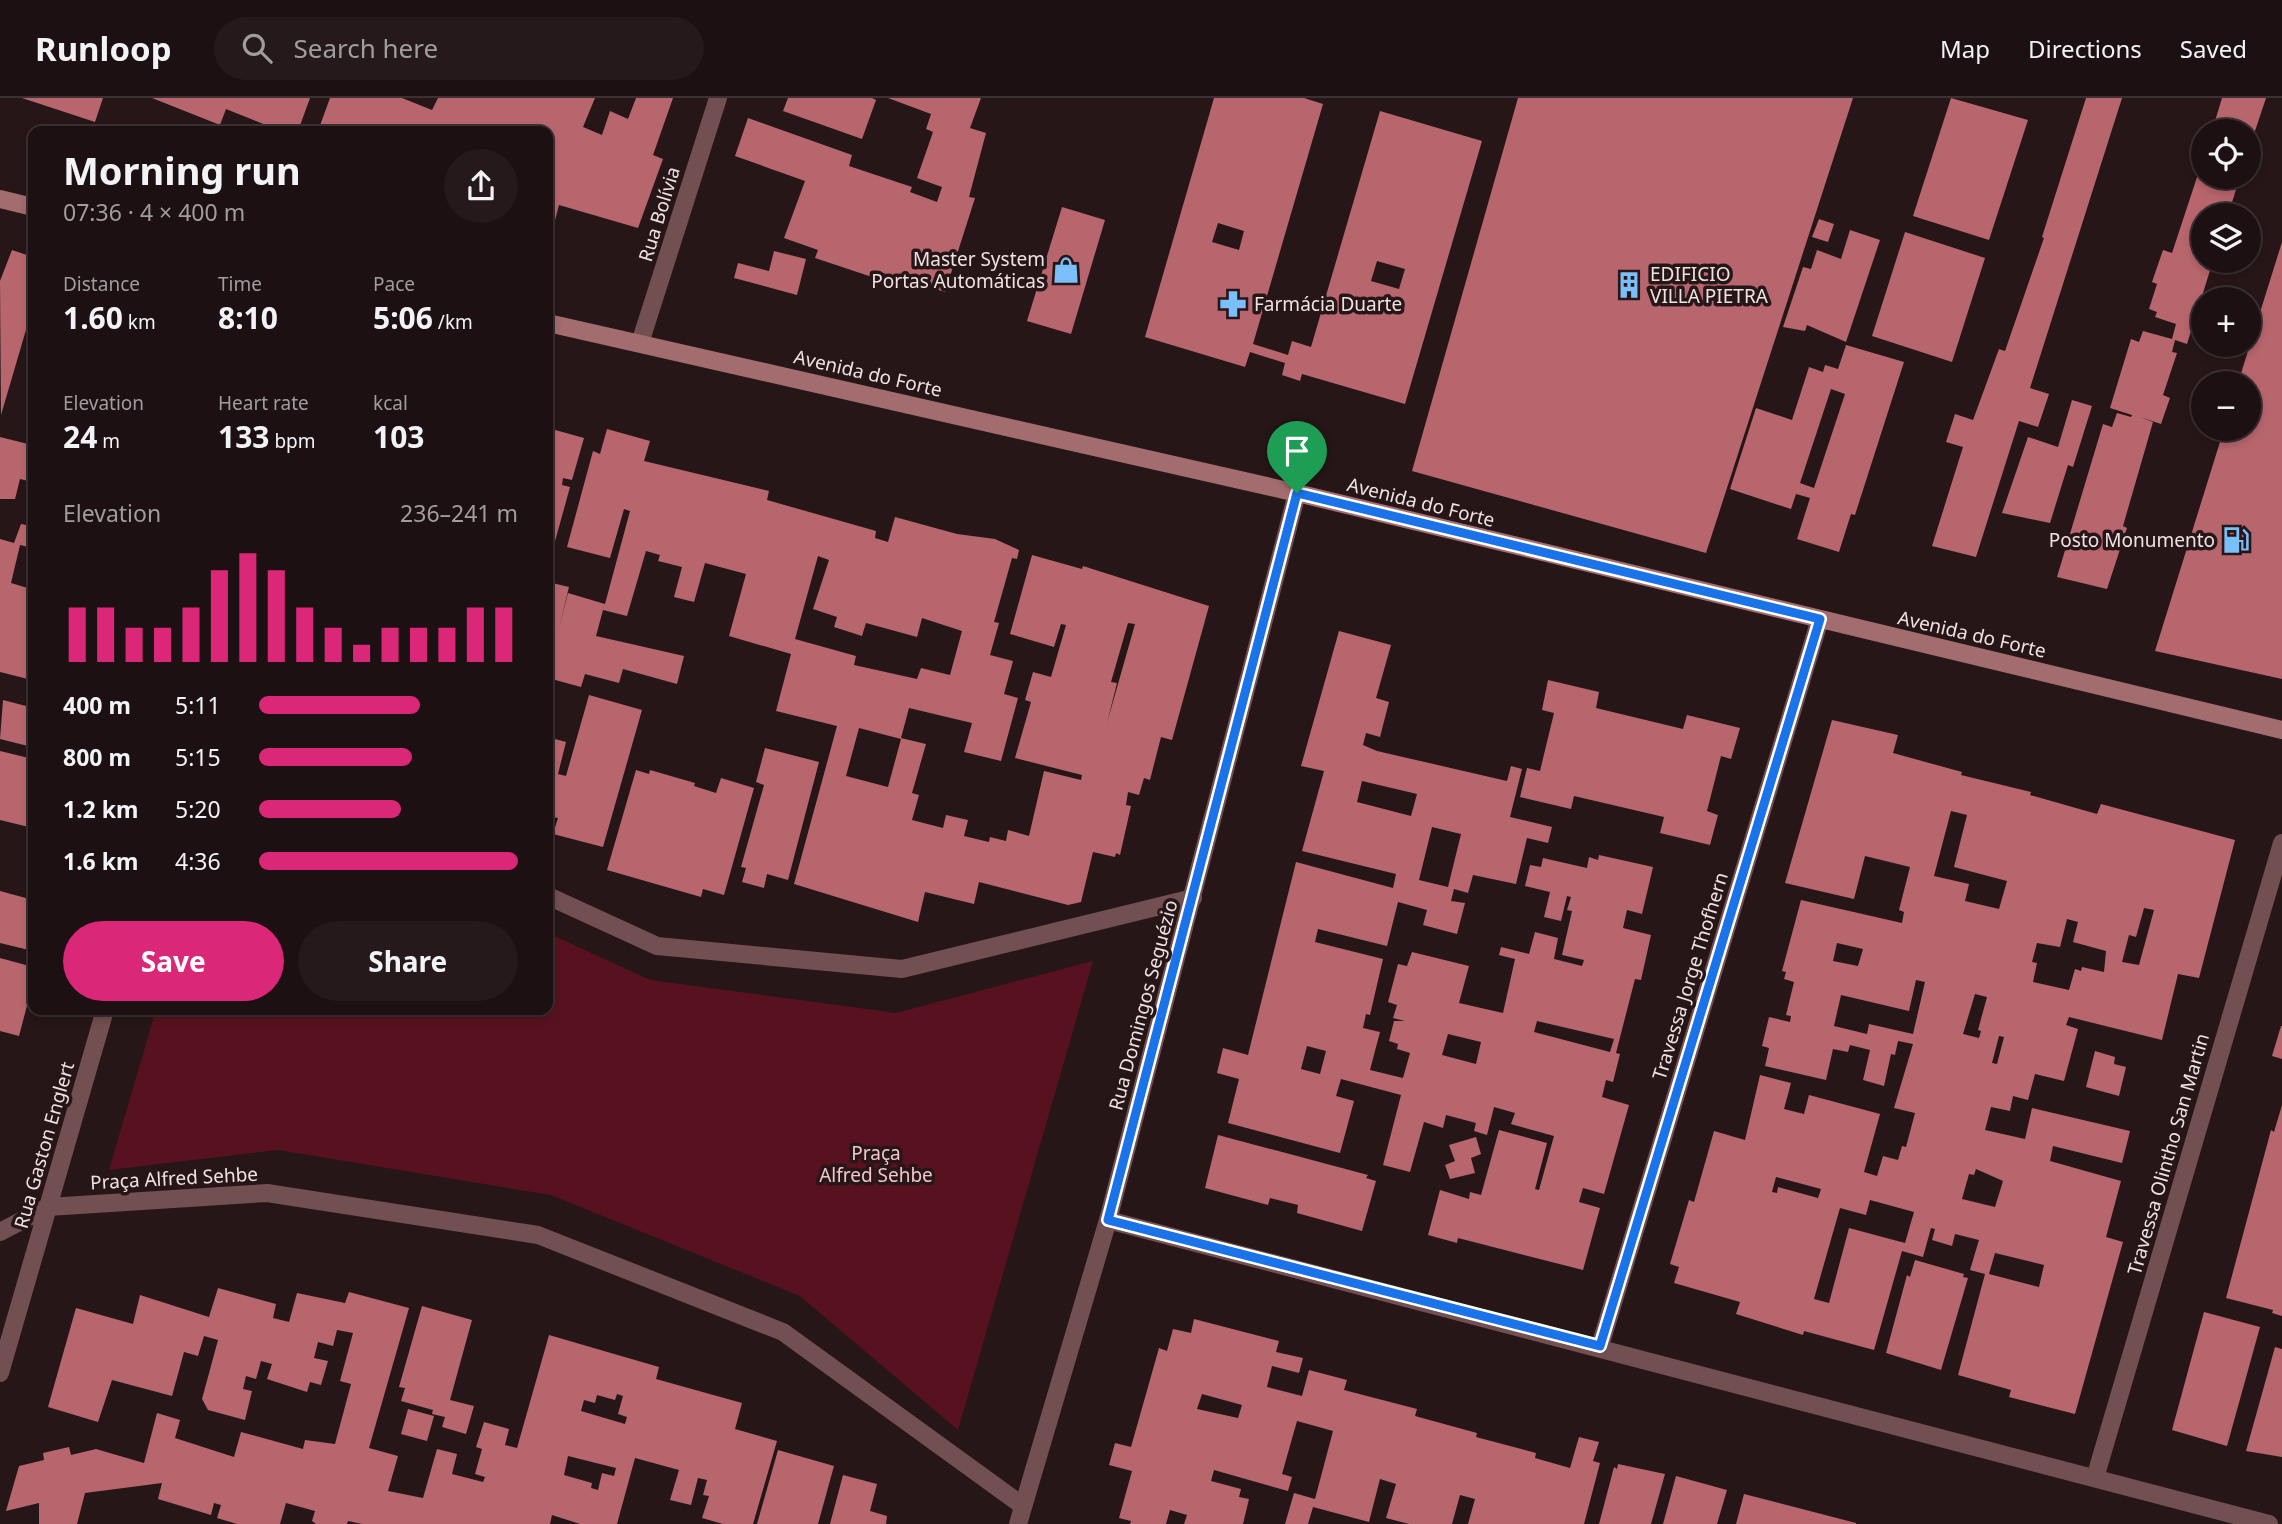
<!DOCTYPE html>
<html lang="en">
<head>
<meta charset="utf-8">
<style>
  body { margin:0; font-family:"Noto Sans",sans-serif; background:#25191b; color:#f1f3f6; height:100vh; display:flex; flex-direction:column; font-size:26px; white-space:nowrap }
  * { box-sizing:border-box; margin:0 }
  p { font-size:23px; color:#a09d9f }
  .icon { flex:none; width:38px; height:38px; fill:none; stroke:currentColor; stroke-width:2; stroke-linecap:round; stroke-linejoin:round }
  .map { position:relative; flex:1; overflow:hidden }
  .panel { position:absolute; left:28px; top:28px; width:525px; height:889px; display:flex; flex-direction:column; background:#1d1012; border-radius:14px; box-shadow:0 4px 10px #0003,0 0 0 2px #3b3032 }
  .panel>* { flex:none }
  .fabs { position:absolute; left:2191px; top:21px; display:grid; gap:14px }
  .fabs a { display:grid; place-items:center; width:70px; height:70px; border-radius:50%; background:#1d1012; box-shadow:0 4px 10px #0003,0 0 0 2px #3b3032; font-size:35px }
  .pin { position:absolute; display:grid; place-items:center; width:60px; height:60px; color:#fff; margin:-72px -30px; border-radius:50% 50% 50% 0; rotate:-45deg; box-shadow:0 0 7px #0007 }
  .pin .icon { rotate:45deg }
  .round { display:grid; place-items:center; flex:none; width:74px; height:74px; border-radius:37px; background:#25191b }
  .headline { display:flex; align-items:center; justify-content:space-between; height:119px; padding:0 35px }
  h1 { font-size:38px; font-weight:700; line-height:52px }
  .figures { display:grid; grid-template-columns:repeat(3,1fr); gap:10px; height:119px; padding:7px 35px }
  .figures div { display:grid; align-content:center }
  .figures b { font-size:30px; font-weight:700 }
  .figures small { font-size:19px; font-weight:400 }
  .figures p { font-size:19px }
  .chart { height:196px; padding:14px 35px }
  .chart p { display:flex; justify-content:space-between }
  .chart svg { width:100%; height:126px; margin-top:7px; stroke:#db2777; stroke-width:6 }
  .cta { display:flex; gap:14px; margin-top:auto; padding:14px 35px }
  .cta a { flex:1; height:80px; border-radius:42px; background:#db2777; color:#fff; font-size:28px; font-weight:700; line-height:80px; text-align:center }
  .cta a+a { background:#25191b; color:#f1f3f6 }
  ul { padding:0 35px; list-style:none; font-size:23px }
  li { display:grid; grid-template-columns:112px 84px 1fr; align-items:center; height:52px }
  li i { height:18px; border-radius:9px; background:#db2777 }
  header { display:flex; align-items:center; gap:42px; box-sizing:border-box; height:98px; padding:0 35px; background:#1d1012; border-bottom:2px solid #3b3032 }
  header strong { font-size:33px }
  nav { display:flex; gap:38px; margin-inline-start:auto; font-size:24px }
  .search { width:490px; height:63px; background:#25191b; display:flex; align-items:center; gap:18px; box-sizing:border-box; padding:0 24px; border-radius:38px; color:#a09d9f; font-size:26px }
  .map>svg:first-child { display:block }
</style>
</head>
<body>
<header>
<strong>Runloop</strong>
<div class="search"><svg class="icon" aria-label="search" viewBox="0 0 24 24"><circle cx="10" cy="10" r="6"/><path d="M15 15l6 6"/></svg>Search here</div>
<nav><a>Map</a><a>Directions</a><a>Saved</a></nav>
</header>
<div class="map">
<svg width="2282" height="1426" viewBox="0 0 2282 1426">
  <rect width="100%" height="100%" fill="#271618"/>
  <polygon fill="#58121f" points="548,835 650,882 896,915 1093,863 958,1332 800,1198 551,1097 278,1052 109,1072 156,912 548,912"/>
  <g fill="#b8666d" fill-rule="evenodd">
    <polygon points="22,0 103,0 95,24"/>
    <polygon points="152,0 310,0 298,33 281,33 226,11 220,27"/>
    <polygon points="330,0 402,0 432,12 438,0 595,0 583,29 602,37 610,13 628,21 636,0 673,0 653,57 663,61 638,130 559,107 551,138 548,137 548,33 318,33"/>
    <polygon points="788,0 872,0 876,2 862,41 783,13"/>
    <polygon points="888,0 981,0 970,30 986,35 969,99 975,100 945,194 883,175 881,182 815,160 818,152 784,140 805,83 735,58 748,20 852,57 849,68 912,89 910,94 937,104 942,89 917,80 933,34 926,31 931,16"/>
    <path d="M1214 0H1304L1323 6 1253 246 1288 257 1292 243 1311 249 1380 13 1482 43 1405 306 1302 276 1300 283 1282 277 1285 265 1250 254 1245 269 1145 239ZM1218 125 1244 133 1239 152 1212 144ZM1377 163 1405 171 1399 191 1371 183Z"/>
    <polygon points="1518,0 1853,0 1706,455 1412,373"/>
    <polygon points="1951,0 2028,22 1989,142 1913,118"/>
    <polygon points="2086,0 2122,0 2030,290 2049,296 2038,329 2019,323 1976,459 1932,448 1963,349 1946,344 1955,316 1973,322 1999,251 2005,253 2044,140 2042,139"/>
    <polygon points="2222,0 2266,0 2249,51 2249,33 2212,33"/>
    <polygon points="2203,61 2203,79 2240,79 2228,117 2203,117 2203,163 2213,163 2187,246 2175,242 2172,254 2177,255 2163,297 2170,300 2161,326 2140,319 2153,324 2123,428 2127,430 2107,491 2057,479 2103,326 2112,329 2117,315 2131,319 2132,317 2110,310 2131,241 2139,244 2143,233 2172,241 2176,226 2155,219 2157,214 2149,211 2157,186 2152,184 2163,152 2172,155"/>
    <polygon points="1062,109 1105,122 1071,236 1027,223"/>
    <polygon points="1819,121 1834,126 1828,144 1812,139"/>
    <polygon points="1850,132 1880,142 1846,244 1807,227 1805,233 1783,229 1803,169 1811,171 1817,152 1841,161"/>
    <polygon points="1905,134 1985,160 1952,264 1872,238"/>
    <polygon points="2282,144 2282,581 2155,553 2224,331 2249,331 2249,285 2238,285"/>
    <polygon points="12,152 33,159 33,208 1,317 0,183"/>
    <polygon points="774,153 806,161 797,197 734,180 738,165 769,173"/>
    <path d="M1846 247 1904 264 1855 417 1851 416 1839 454 1797 441 1810 400 1796 396 1791 411 1730 391 1756 310 1792 322 1809 269 1823 274 1825 267 1838 271ZM1831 291 1845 296 1814 390 1800 385Z"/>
    <polygon points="2072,302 2092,308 2073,369 2068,367 2050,425 2002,415 2028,339 2058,349"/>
    <polygon points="548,330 584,340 572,382 563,380 562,387 570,389 549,465"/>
    <path d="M607 331 650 343 644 363 769 393 767 402 876 433 875 440 888 444 895 419 957 436 995 441 1019 452 1017 461 1012 460 994 524 999 525 990 557 1013 563 1004 596 1018 600 1001 663 964 654 972 625 909 610 901 640 926 646 912 695 919 697 912 722 943 730 946 717 968 722 964 738 989 744 990 739 1006 743 1008 732 1029 738 1044 673 1081 682 1082 677 1015 660 1031 604 1025 602 1033 574 1051 579 1066 527 1061 526 1054 549 1010 536 1032 457 1082 471 1083 468 1209 508 1172 642 1161 639 1150 682 1144 680 1139 697 1128 694 1126 707 1131 708 1120 757 1116 755 1115 759 1093 754 1081 804 1068 807 979 784 974 806 925 794 918 824 794 786 837 628 776 613 791 556 729 538 746 476 705 465 694 504 674 499 682 469 658 463 660 457 646 453 627 518 603 512 596 538 684 558 677 586 623 571 619 585 585 576 581 589 548 580V484L569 489 559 530 568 495 605 506 630 413 624 411 610 460 567 449 593 353 600 356ZM818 458 829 462 813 511 837 519 834 529 862 538 866 525 917 539 922 520 962 533 950 577 921 570 917 581 854 567 856 558 795 541ZM1128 525 1135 526 1107 625 1117 585 1111 584ZM859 630 901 641 888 689 846 678Z"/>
    <polygon points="33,332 33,384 20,381 15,401 0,401 0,339 28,346"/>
    <polygon points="33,402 33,450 20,447 11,485 31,491 33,485 32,582 0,574 0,441 14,445 21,426 26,427"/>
    <path d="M1339 533 1391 547 1376 600 1389 604 1380 639 1366 635 1363 647 1377 653 1507 683 1511 668 1522 671 1510 719 1552 729 1548 745 1527 740 1516 786 1473 777 1468 795 1454 791 1451 803 1465 805 1457 836 1423 827 1427 812 1398 804 1387 848 1318 831 1315 844 1383 861 1370 917 1366 916 1363 930 1380 934 1370 972 1403 980 1410 955 1397 951 1398 946 1389 943 1394 923H1405L1393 920 1397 907 1388 904 1398 866 1407 868 1412 854 1469 868 1459 905 1503 915 1515 861 1499 857 1501 849 1529 856 1535 834 1558 840 1554 861 1582 868 1584 862 1562 857 1572 813 1567 812 1571 799 1567 798 1561 823 1544 819 1550 794 1525 788 1530 767 1541 769 1543 760 1587 770 1589 759 1598 762 1599 757 1653 769 1642 816 1627 812 1623 830 1651 837 1641 882 1635 881 1616 955 1620 956 1613 984 1606 982 1602 999 1629 1007 1604 1096 1583 1090 1579 1104 1600 1110 1583 1172 1458 1140 1457 1145 1428 1137 1440 1092 1469 1101 1470 1094 1481 1097 1499 1032 1547 1045 1535 1091 1539 1092 1554 1038 1511 1026 1515 1015 1494 1009 1487 1037 1474 1033 1476 1025 1446 1017 1443 1030 1424 1024 1410 1074 1383 1067 1401 997 1341 981 1336 998 1354 1003 1340 1055 1228 1025 1239 981 1217 975 1223 950 1248 957 1296 764 1393 790 1396 776 1302 753 1324 673 1301 668ZM1362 683 1417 696 1411 718 1357 704ZM1432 729 1461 736 1448 789 1419 782ZM1537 923 1614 941 1610 954 1534 934ZM1448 936 1481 944 1476 966 1442 957ZM1307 948 1326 953 1320 976 1301 971Z"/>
    <polygon points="1548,582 1599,594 1596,610 1683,631 1687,617 1740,630 1731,661 1721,658 1707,713 1718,717 1710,747 1660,735 1664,719 1574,698 1571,711 1520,699 1527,670 1540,673 1554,615 1542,612"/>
    <polygon points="30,592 33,593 32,649 0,641 3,602 26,608"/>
    <polygon points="589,597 642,612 603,749 553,736 558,720 548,718 548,639 566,644 558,676 566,678"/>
    <path d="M1832 622 1898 637 1893 655 1962 674 1961 677 2031 694 2030 697 2097 716 2101 706 2235 742 2199 880 2178 876 2162 942 2069 919 2066 927 2078 931 2064 983 2035 976 2028 1002 2013 998 2010 1013 1991 1009 1985 1032 2025 1041 2032 1010 2130 1033 2122 1065 2053 1048 2050 1063 2121 1083 2106 1139 2123 1144 2075 1316 2009 1299 2011 1292 1958 1277 1985 1176 1970 1172 1979 1142 1955 1136 1952 1148 1932 1142 1935 1131 1931 1130 1923 1159 1902 1153 1874 1252 1804 1233 1803 1237 1736 1216 1740 1204 1674 1185 1679 1169 1670 1166 1689 1102 1694 1104 1714 1033 1745 1042 1760 977 1791 985 1784 1011 1804 1016 1809 997 1880 1016 1864 1074 1877 1078 1883 1058 1898 1062 1902 1048 1906 1049 1915 1015 1894 1010 1913 946 1898 943 1895 957 1891 956 1884 988 1863 982 1870 952 1850 947 1848 954 1833 951 1826 982 1765 968 1769 950 1762 948 1769 919 1790 924 1791 918 1786 917 1794 884 1784 881 1786 874 1782 873 1801 802 1902 825 1904 814 1899 812 1910 769 1865 758 1854 801 1785 785ZM1951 713 1967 717 1954 769 2007 783 1999 811 1965 803 1969 786 1934 778ZM2144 810 2154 812 2139 867 2122 864 2129 837 2136 839ZM2067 821 2078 824 2073 844 2106 853 2104 874 2082 869 2081 873 2075 871 2069 892 2033 884 2037 865 2032 864 2037 845 2060 849ZM1837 845 1863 851 1858 868 1833 863ZM1916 882 1925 884 1913 936 1869 926 1867 936 1834 928 1841 897 1909 913ZM1975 896 1987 899 1978 932 1981 933 1979 940 1963 936ZM1999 938 2004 939 1997 966 1992 965ZM1976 1071 2003 1083 1995 1109 1962 1101 1969 1076 1974 1077ZM1776 1079 1821 1091 1818 1100 1778 1089 1777 1095 1772 1094ZM1870 1102 1914 1114 1905 1145 1849 1130 1829 1205 1814 1201 1840 1110 1866 1117ZM1995 1155 2044 1167 2039 1189 1989 1176Z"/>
    <polygon points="765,650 819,664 788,782 767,776 764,790 742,784 746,770 741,769 764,687 756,684"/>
    <polygon points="0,653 33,661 33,730 0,722"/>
    <polygon points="636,672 649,676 650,672 695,685 694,688 716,695 721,680 754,690 724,797 703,791 701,799 607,772"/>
    <polygon points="0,793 33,802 33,853 0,845"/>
    <polygon points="0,860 33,869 33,885 19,938 0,933"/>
    <polygon points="2281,928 2282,928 2282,961 2272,958"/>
    <polygon points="2095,953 2115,959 2114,966 2126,969 2119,998 2086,989"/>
    <polygon points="2282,1007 2282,1218 2272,1215 2273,1212 2226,1200 2271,1032 2274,1034"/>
    <polygon points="1218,1037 1368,1077 1366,1080 1376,1083 1362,1133 1297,1115 1298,1107 1270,1100 1268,1107 1205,1090"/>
    <polygon points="1476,1039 1481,1056 1471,1060 1475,1075 1450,1081 1445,1067 1455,1063 1449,1047"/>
    <polygon points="1915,1162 1964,1176 1963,1179 1968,1180 1941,1272 1886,1255 1907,1177 1910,1179"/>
    <path d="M218 1190 276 1206 273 1220 289 1224 297 1195 345 1205 349 1194 409 1210 369 1350 398 1358 388 1393 423 1400 437 1351 457 1356 452 1376 483 1384 485 1379 475 1376 482 1351 476 1349 484 1324 509 1331 505 1347 517 1350 549 1237 659 1269 656 1281 742 1305 735 1331 777 1343 753 1426H723L702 1420 709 1398 703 1397 707 1382 698 1380 691 1407 670 1402 679 1372 635 1360 617 1426H580L552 1417 550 1426H362L348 1423 347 1426H316L312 1423 315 1413 286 1405 280 1426H237L217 1420 221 1407 214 1405 211 1417 158 1401 162 1385 85 1395 77 1426H39V1405L6 1413 19 1368 44 1362 43 1355 69 1349 71 1357 96 1351 144 1365 157 1315 180 1322 175 1340 234 1359 241 1334 303 1351 305 1342 335 1346 351 1286 340 1283 353 1235 337 1232 333 1248 318 1244 314 1260 328 1263 321 1287 310 1284 307 1294 267 1281 272 1266 261 1263 256 1281 246 1278 243 1291 252 1293 245 1322 208 1312 202 1301 218 1242 204 1238 198 1258 184 1254 172 1298 112 1282 98 1324 48 1309 76 1210 133 1226 140 1197 209 1219ZM617 1296 623 1298 618 1316 627 1319 625 1326 581 1313 584 1302 595 1305 597 1297 615 1302ZM568 1358 616 1370 614 1378 602 1375 598 1392 591 1390 592 1385 564 1377Z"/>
    <polygon points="422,1208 472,1222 450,1302 474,1308 466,1336 442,1329 445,1319 432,1316 433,1312 401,1303 405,1290 399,1289"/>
    <polygon points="2204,1214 2260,1229 2227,1348 2172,1332"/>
    <path d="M1194 1221 1279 1243 1276 1254 1303 1260 1299 1275 1272 1268 1267 1289 1302 1298 1309 1272 1347 1282 1344 1292 1417 1311 1415 1318 1477 1335 1476 1339 1536 1355 1535 1360 1570 1370 1579 1339 1599 1344 1593 1363 1600 1365 1584 1426H1468L1475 1401 1460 1397 1452 1426H1409L1386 1420 1396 1386 1380 1381 1369 1424 1313 1409 1308 1426H1285L1294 1395 1315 1401 1333 1333 1297 1323 1282 1376 1292 1379 1288 1393 1214 1372 1211 1383 1241 1391 1239 1399 1249 1401 1243 1426H1184L1187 1417 1170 1412 1166 1426H1130L1131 1423 1119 1420 1132 1373 1109 1367 1115 1345 1131 1349 1159 1250 1167 1253 1173 1231 1191 1235ZM1202 1296 1242 1307 1238 1320 1197 1311Z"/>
    <polygon points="2275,1249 2282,1251 2282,1359 2246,1353"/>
    <polygon points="408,1311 434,1318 427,1343 401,1336"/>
    <polygon points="778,1352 834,1368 818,1426 757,1426"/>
    <polygon points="1618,1366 1665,1376 1651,1426 1599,1426 1614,1369 1617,1371"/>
    <polygon points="843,1377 877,1386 870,1413 887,1418 886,1426 830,1426"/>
    <polygon points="1676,1378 1727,1392 1717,1426 1663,1426"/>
    <polygon points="1744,1396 1856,1425 1856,1426 1736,1426"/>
  </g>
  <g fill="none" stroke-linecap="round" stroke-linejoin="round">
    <g stroke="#724f51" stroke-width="18">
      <polyline points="640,245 718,0"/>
      <polyline points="548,798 657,848 902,871 1193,800"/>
      <polyline points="0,1134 48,1109 267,1095 538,1137 783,1234 1023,1408"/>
      <polyline points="1600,1248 1820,521"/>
    </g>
    <g stroke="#724f51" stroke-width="18">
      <polyline points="1108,1122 2269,1426"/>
      <polyline points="0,1275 105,912"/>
      <polyline points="2095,1380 2282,745"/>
      <polyline points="1018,1426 1108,1122 1297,395"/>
    </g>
    <g stroke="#a36c6f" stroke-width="18">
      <polyline points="0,101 33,109"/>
      <polyline points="548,225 1297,395 2282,632"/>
    </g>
  </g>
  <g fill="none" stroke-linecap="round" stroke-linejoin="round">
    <defs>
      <polygon id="route" points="1297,395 1820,521 1600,1248 1108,1122"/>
    </defs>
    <use href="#route" stroke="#fff" stroke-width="14"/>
    <use href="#route" stroke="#1a73e8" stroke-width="9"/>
  </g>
  <defs>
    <symbol id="shop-bare" viewBox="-9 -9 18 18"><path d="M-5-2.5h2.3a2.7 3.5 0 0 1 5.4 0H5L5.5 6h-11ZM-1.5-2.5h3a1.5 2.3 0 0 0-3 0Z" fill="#7abff8" stroke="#271618" stroke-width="2.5" paint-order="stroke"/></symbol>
    <symbol id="building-bare" viewBox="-9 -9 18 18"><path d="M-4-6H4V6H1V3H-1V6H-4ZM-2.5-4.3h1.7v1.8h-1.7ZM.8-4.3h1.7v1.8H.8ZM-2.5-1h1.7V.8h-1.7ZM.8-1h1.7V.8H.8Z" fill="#7abff8" stroke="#271618" stroke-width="2.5" paint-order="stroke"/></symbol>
    <symbol id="pharmacy-bare" viewBox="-9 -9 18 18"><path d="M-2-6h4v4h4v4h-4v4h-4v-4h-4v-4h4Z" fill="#7abff8" stroke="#271618" stroke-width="2.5" paint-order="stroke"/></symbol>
    <symbol id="fuel-bare" viewBox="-9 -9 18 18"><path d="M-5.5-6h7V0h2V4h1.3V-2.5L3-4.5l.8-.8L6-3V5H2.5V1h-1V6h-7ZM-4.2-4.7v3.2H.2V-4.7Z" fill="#7abff8" stroke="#271618" stroke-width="2.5" paint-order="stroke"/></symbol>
  </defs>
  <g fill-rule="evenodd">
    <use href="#shop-bare" x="1047" y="153" width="38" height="38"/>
    <use href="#building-bare" x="1610" y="168" width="38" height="38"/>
    <use href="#pharmacy-bare" x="1214" y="187" width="38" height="38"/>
    <use href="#fuel-bare" x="2217" y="423" width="38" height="38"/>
  </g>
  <g text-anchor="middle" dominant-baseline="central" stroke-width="7" stroke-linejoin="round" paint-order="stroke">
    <g font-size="19" fill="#eee2e2" stroke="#271618">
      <text transform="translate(659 116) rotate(-73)">Rua Bolívia</text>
      <text transform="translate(868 275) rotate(13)">Avenida do Forte</text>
      <text transform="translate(1421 404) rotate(14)">Avenida do Forte</text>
      <text transform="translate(1972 536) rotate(13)">Avenida do Forte</text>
      <text transform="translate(1690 878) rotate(-73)">Travessa Jorge Thofhern</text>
      <text transform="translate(1143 907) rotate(-75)">Rua Domingos Seguézio</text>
      <text transform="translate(44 1047) rotate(-74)">Rua Gaston Englert</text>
      <text transform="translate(2168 1056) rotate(-74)">Travessa Olintho San Martin</text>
      <text transform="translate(174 1080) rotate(-3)">Praça Alfred Sehbe</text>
    </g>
    <g font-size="19" fill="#eee2e2" stroke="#271618" text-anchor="end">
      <text x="1045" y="161">Master System<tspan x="1045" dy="22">Portas Automáticas</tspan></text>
      <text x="1650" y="176" text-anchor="start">EDIFICIO<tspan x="1650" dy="22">VILLA PIETRA</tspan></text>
      <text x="1254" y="206" text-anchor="start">Farmácia Duarte</text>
      <text x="2215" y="442">Posto Monumento</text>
    </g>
    <g font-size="19" fill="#f4c5c7" stroke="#271618">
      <text x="876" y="1055">Praça<tspan x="876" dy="22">Alfred Sehbe</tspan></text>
    </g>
  </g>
</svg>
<div class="fabs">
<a><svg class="icon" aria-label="locate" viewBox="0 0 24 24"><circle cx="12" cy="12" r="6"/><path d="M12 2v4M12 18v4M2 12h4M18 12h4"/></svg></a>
<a><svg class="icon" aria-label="layers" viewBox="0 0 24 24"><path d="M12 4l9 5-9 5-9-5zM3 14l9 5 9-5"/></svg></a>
<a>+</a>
<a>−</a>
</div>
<div class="pin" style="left:1297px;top:395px;background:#1e9e55"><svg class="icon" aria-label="arrive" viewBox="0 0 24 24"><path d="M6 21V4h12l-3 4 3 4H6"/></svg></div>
<section class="panel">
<div class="headline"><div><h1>Morning run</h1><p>07:36 · 4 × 400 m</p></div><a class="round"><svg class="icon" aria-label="share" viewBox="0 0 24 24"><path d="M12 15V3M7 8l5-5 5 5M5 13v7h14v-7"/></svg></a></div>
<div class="figures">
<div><p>Distance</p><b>1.60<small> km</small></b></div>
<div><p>Time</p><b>8:10</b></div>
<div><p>Pace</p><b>5:06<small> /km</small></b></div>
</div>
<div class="figures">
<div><p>Elevation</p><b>24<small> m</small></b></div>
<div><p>Heart rate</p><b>133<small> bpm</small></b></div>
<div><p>kcal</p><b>103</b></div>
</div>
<div class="chart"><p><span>Elevation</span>236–241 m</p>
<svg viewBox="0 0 160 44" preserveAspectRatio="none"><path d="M5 44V25M15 44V25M25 44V32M35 44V32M45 44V25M55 44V12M65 44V6M75 44V12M85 44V25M95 44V32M105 44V38M115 44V32M125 44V32M135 44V32M145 44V25M155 44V25"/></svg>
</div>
<ul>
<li><b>400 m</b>5:11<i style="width:62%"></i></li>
<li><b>800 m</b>5:15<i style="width:59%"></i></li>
<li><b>1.2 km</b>5:20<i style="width:55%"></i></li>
<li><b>1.6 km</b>4:36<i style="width:100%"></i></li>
</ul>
<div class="cta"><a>Save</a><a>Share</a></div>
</section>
</div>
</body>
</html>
